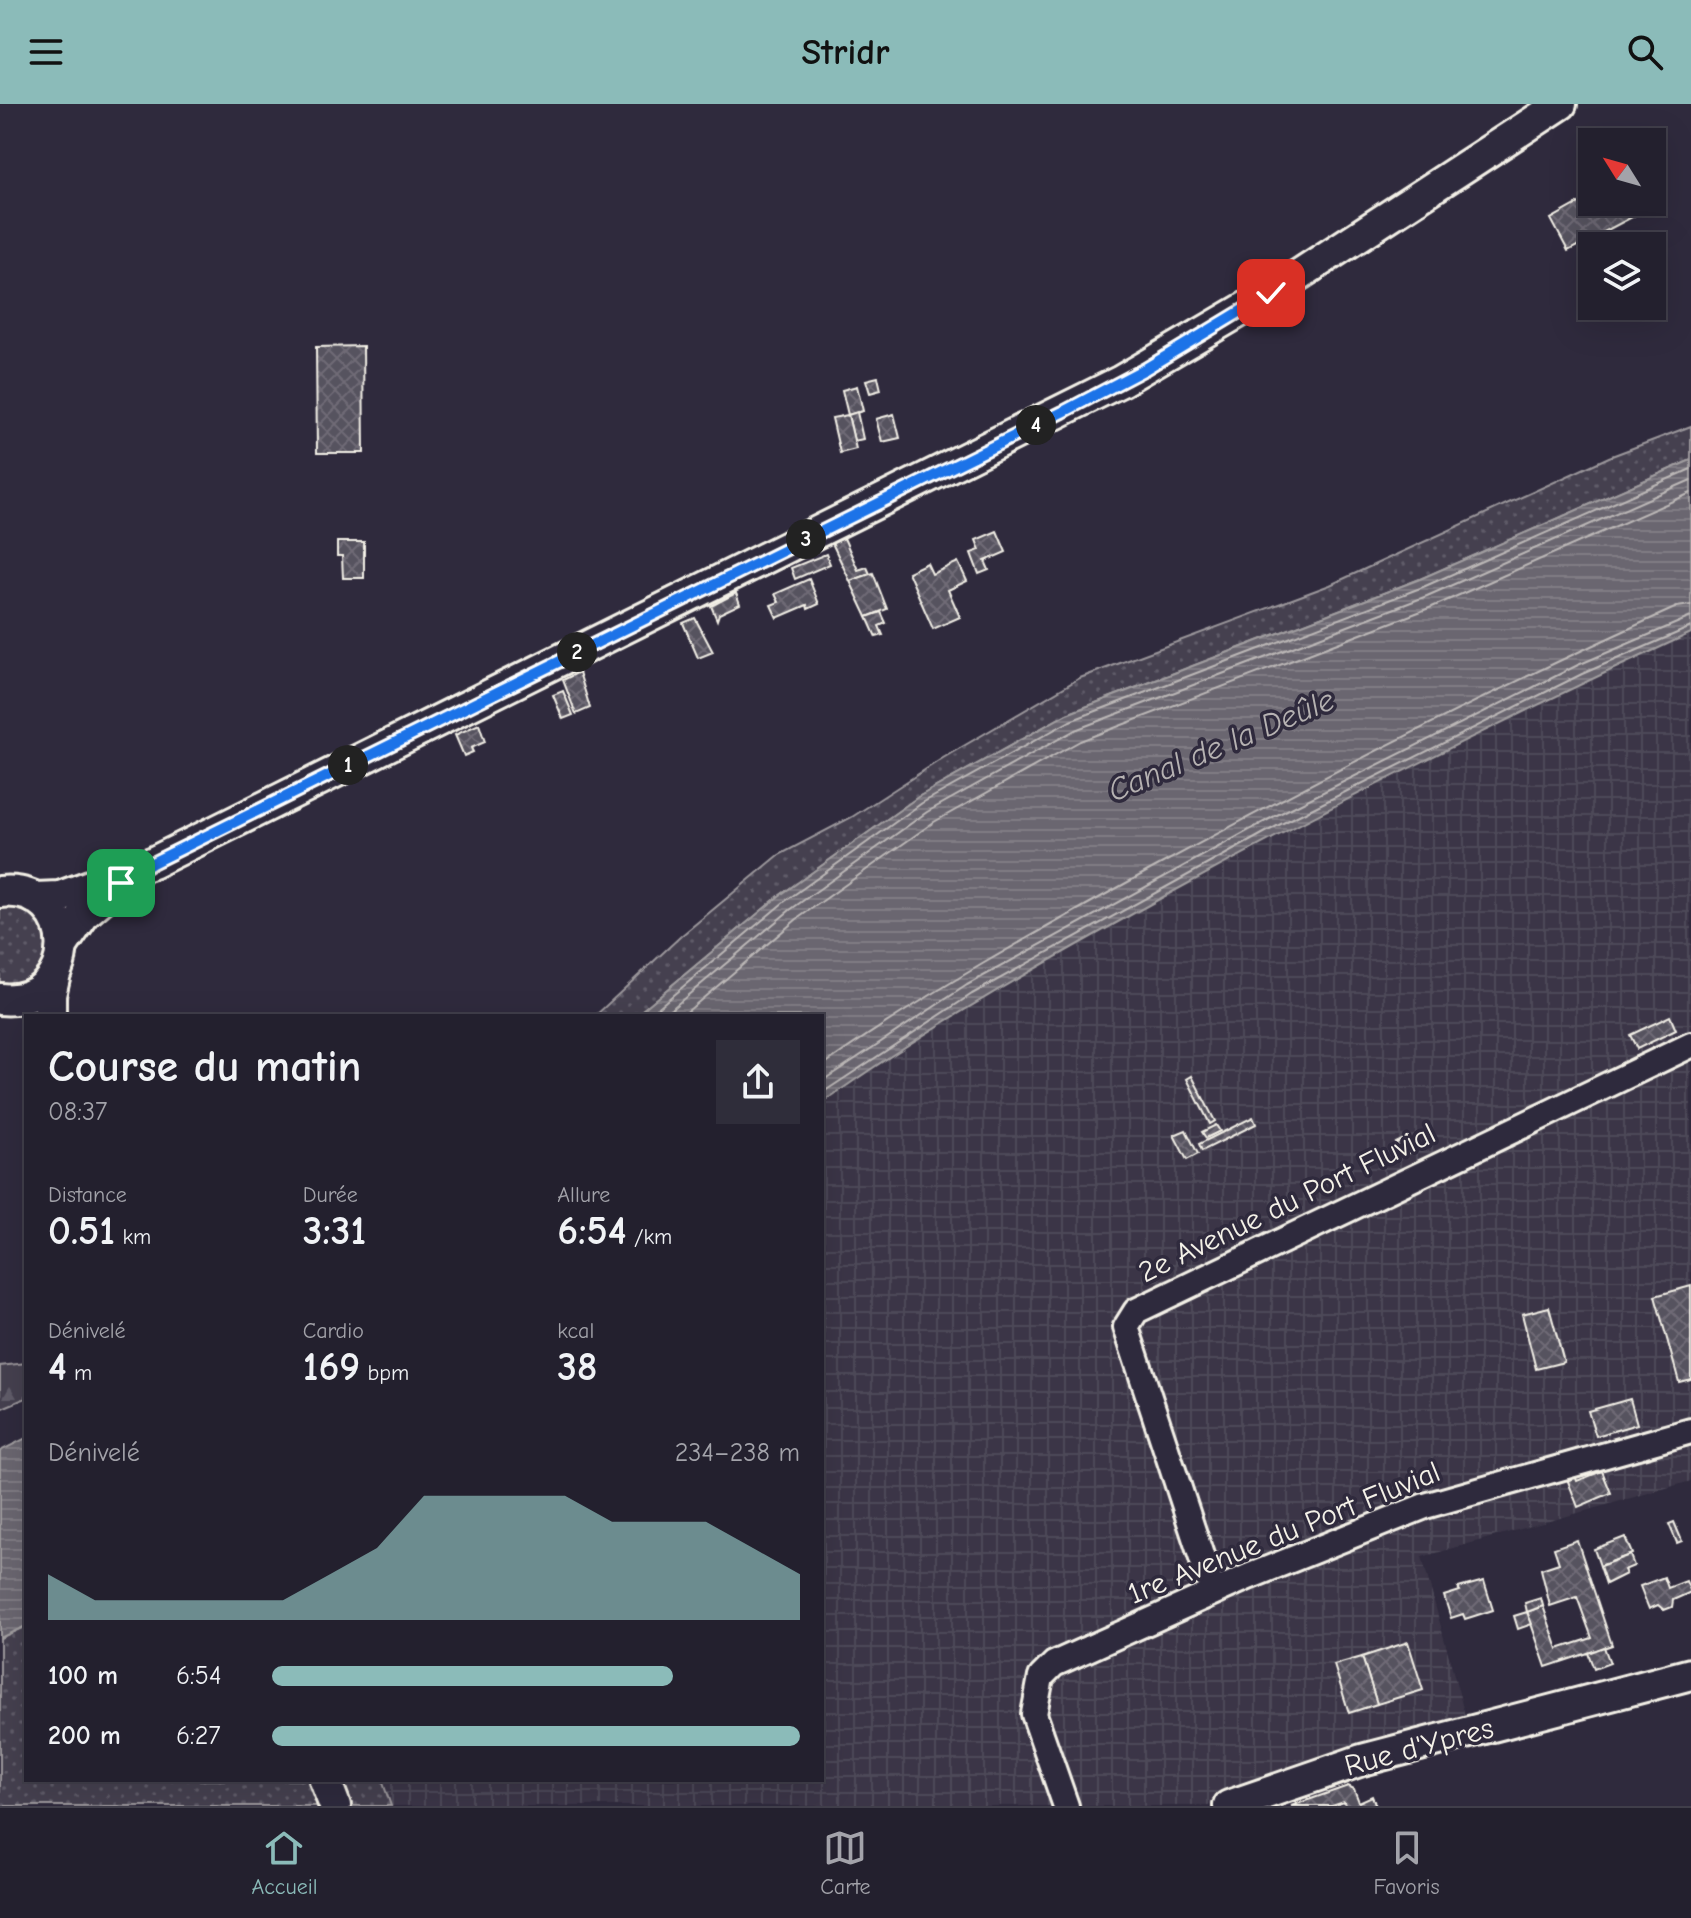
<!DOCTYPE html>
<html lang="fr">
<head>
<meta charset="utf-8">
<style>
  body { margin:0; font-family:"Comic Neue",sans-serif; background:#2f2d3a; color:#f1f3f6; height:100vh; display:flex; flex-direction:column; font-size:30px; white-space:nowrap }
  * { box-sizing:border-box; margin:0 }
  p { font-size:26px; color:#a3a3aa }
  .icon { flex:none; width:44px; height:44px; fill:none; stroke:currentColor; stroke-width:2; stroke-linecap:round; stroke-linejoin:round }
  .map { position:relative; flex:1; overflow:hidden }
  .details { position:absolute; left:24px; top:910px; width:800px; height:768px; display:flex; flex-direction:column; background:#23202e; border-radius:0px; box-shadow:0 8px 32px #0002,0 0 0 2px #403e4a }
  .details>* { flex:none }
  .needle { width:52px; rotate:307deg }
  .controls { position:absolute; left:1578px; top:24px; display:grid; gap:16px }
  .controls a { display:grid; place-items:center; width:88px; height:88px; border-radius:0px; background:#23202e; box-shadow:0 8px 32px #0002,0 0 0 2px #403e4a; font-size:40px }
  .pin { position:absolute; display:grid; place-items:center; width:68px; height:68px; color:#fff; margin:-34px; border-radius:16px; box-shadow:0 4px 12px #0006 }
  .km { position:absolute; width:40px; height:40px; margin:-20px; border-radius:50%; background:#222; color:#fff; font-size:22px; line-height:40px; text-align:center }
  .round { display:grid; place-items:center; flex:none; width:84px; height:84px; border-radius:0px; background:#2f2d3a }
  .summary { display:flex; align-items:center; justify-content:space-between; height:136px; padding:0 24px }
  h1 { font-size:44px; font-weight:700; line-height:60px }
  .stats { display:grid; grid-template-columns:repeat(3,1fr); gap:12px; height:136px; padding:8px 24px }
  .stats div { display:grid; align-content:center }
  .stats b { font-size:40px; font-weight:700 }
  .stats small { font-size:22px; font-weight:400 }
  .stats p { font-size:22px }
  .chart { height:224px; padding:16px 24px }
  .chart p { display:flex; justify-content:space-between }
  .chart svg { width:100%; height:144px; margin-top:8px; fill:#8bbbb9; opacity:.7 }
  ul { padding:0 24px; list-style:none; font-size:26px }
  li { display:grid; grid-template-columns:128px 96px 1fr; align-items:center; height:60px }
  li i { height:20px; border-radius:10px; background:#8bbbb9 }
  header { display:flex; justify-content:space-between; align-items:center; height:104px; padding:0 24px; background:#8bbbb9; color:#111; font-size:36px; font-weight:700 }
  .tab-bar { display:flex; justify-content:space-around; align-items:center; height:112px; border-top:2px solid #403e4a; background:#23202e; font-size:22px; color:#a3a3aa }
  .tab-bar a { display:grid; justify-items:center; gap:4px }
  .tab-bar .on { color:#8bbbb9 }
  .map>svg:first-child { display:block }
</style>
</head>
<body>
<header><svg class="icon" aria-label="menu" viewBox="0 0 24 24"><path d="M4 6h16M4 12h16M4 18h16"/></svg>Stridr<svg class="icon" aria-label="search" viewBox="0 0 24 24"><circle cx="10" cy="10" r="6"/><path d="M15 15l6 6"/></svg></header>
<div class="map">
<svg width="1691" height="1702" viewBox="0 0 1691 1702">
  <defs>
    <pattern id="industrial-grid" width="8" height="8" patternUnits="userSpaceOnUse" patternTransform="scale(2)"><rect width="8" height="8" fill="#3b3647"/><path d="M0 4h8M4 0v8" fill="none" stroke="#4e4a59"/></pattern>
    <pattern id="grass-dots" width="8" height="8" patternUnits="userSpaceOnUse" patternTransform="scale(2)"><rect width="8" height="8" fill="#454050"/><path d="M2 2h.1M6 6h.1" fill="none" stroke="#605c69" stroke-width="1.8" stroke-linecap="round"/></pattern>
    <pattern id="forest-firs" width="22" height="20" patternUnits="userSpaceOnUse" patternTransform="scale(2)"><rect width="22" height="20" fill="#454050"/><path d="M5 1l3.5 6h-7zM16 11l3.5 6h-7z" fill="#605c69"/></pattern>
    <pattern id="water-rules" width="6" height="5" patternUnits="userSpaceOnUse" patternTransform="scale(2)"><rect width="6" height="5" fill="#6a6670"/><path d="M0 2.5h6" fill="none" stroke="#807c84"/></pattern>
    <pattern id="building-cross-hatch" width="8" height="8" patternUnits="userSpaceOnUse" patternTransform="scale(2)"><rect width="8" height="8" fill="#56525f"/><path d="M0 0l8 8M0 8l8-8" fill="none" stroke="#6f6b76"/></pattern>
  </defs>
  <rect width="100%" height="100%" fill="#2f2a3d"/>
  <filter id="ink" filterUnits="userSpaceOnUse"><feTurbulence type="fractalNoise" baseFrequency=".0125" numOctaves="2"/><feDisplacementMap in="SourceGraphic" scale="16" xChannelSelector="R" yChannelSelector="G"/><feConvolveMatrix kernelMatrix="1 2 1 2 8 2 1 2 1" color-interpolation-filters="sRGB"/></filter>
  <g filter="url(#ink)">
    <polygon fill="url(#industrial-grid)" points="1691,529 1691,1377 1422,1453 1467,1619 1318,1661 1208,1702 391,1702 382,1676 822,1676 822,999 976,897 1281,729 1586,577"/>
    <g fill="url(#grass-dots)" stroke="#9c989c" stroke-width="2">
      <polygon points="1691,322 1691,356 1420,475 1067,610 918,693 779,792 635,912 595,912 681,832 779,751 852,713 943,654 1080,574 1330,481 1609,353"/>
      <polygon points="7,798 38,811 51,841 34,877 0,884 0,799"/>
      <polygon points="26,1522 26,1676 382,1676 391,1702 0,1702 0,1534"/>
    </g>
    <polygon fill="url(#forest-firs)" stroke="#9c989c" stroke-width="2" points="26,1259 26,1294 0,1305 0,1262"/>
    <g fill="url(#water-rules)" stroke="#a19ea0" stroke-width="2">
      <path d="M1691 356V529C1512 611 1337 698 1165 792 1047 857 931 921 822 999V912H635L779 792 918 693 1067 610 1420 475Z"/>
      <polygon points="26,1334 26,1522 0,1534 0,1347"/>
    </g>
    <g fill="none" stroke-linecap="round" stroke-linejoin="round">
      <g stroke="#bdb9b8" stroke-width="2">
        <polyline points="648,912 784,798 922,699 1070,617 1423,483 1691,365"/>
        <polyline points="663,912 790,806 927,708 1075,626 1427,492 1691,376"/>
        <polyline points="682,912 797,815 934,718 1080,637 1432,503 1691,389"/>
        <path d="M822 962C926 889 1037 828 1148 767 1321 673 1497 583 1677 503L1691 501"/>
        <polyline points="822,977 967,881 1273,713 1578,561 1691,513"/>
        <polyline points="822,989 972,890 1277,722 1582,570 1691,523"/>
      </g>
    </g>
    <g fill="url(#building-cross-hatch)" stroke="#f4f1e8" stroke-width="2">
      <polygon points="1592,92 1592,98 1627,98 1634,112 1568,147 1551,115"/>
      <polygon points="363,242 364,349 317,349 316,243"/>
      <polygon points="878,273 881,286 870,289 866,276"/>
      <polygon points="857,282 863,307 848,311 842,286"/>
      <polygon points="857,308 863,335 854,337 848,311"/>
      <polygon points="894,310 900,334 882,338 876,315"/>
      <polygon points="848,311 856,345 840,349 832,314"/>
      <polygon points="997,427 1006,448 985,457 989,466 979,470 971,449 980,446 976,436"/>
      <polygon points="844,434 858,466 867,463 870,470 850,477 832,439"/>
      <polygon points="337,438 364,438 364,474 343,474 342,452 337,452"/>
      <polygon points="826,450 830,460 795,475 791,464"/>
      <polygon points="958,458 967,477 948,486 960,513 933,525 908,468 927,459 932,470"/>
      <polygon points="873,469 887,505 867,513 850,477"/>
      <polygon points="809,475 819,500 808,505 807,501 777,514 771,501 779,498 775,490"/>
      <polygon points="736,489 740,500 719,510 717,516 711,502"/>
      <polygon points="881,508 886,519 879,522 883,531 876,533 867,513"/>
      <polygon points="695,514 713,548 698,554 683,519"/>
      <polygon points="579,568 590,604 576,610 563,576"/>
      <polygon points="563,587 573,611 563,615 553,591"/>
      <polygon points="479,620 485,638 471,644 473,648 464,652 455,631"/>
      <polygon points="1670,912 1676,926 1637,945 1630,931"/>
      <polygon points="1192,972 1215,1017 1210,1020 1187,975"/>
      <polygon points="1253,1013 1256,1020 1202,1047 1199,1040"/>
      <polygon points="1216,1021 1220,1027 1206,1034 1202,1028"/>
      <polygon points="1186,1026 1198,1050 1187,1056 1174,1031"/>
      <polygon points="1408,1033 1415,1046 1403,1052 1396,1039"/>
      <polygon points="1691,1182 1691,1275 1679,1278 1655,1192"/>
      <polygon points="1549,1203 1564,1258 1536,1265 1522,1210"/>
      <polygon points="1630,1295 1637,1320 1596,1332 1588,1307"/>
      <polygon points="1602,1367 1611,1389 1578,1403 1566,1372 1574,1369 1577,1377"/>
      <polygon points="1674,1418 1682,1437 1677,1439 1669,1420"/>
      <polygon points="1625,1433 1632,1450 1600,1462 1594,1445"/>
      <polygon points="1577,1436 1612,1541 1546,1563 1527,1508 1543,1502 1558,1545 1592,1534 1577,1493 1550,1502 1541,1465 1559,1459 1554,1444"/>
      <polygon points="1630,1451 1634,1462 1624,1466 1626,1470 1606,1480 1600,1462"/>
      <polygon points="1664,1473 1668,1484 1686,1477 1691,1488 1673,1496 1672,1503 1664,1506 1658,1501 1649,1505 1640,1482"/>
      <polygon points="1484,1477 1493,1506 1465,1515 1463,1510 1451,1514 1444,1492 1460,1487 1458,1484"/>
      <polygon points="1541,1494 1543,1502 1527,1508 1525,1499"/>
      <polygon points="1527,1508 1532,1520 1518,1525 1514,1512"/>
      <polygon points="1408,1538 1423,1586 1377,1600 1362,1553"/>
      <polygon points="1604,1543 1610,1559 1594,1565 1588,1549"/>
      <polygon points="1362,1553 1377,1600 1349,1609 1334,1561"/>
      <polygon points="1348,1682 1354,1685 1359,1698 1372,1692 1376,1702 1345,1702 1344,1698 1332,1702 1291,1702"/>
    </g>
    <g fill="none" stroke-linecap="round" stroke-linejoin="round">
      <defs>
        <g id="minor">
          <polyline points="1213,1488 1126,1223 1136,1207 1691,941"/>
          <polyline points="1066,1702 1034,1610 1041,1573 1054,1560 1248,1473 1425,1402 1691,1327"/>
        </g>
        <g id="major">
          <path d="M0 788C83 780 81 903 0 895"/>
          <polyline points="35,794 60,793 152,759 1121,277 1271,189 1561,0"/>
          <polyline points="62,842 85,809 120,779"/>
          <polyline points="50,912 50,891 55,869"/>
          <polyline points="325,1676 335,1702"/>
          <polyline points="1229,1702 1362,1656 1691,1570"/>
        </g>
      </defs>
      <use href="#minor" stroke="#f4f1e8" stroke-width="30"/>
      <use href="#major" stroke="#f4f1e8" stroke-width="36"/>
      <use href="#minor" stroke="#2f2a3d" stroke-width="24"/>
      <use href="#major" stroke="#2f2a3d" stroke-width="30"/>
    </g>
  </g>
  <g fill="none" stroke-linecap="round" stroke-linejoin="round" filter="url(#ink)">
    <defs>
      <polyline id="route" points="121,779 152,759 1063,308 1145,265 1271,189"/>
    </defs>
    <use href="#route" stroke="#fff" stroke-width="16"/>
    <use href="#route" stroke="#1a73e8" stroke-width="10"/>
  </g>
  <g text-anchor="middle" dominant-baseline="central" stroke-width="7" stroke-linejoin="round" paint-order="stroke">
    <g font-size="30" fill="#f4f1e8" stroke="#2f2a3d">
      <text transform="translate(1287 1099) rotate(-26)">2e Avenue du Port Fluvial</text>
      <text transform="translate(1284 1429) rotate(-22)">1re Avenue du Port Fluvial</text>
      <text transform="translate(1419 1643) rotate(-15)">Rue d'Ypres</text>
    </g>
    <g font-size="32" font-style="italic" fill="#b6b2b2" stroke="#2f2a3d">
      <text transform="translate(1221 641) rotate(-23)">Canal de la Deûle</text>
    </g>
  </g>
</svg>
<div class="controls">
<a><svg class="needle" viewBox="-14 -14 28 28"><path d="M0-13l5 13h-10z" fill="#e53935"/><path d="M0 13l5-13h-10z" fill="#a3a3aa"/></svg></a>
<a><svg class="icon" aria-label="layers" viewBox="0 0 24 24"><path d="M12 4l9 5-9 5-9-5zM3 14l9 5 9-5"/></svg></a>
</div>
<div class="pin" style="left:121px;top:779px;background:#1e9e55"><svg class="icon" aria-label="arrive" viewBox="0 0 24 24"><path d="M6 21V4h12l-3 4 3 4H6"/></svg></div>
<div class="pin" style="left:1271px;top:189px;background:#d93025"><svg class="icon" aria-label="check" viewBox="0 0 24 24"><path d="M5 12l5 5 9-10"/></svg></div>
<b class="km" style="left:348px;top:661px">1</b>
<b class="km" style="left:577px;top:548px">2</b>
<b class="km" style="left:806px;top:435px">3</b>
<b class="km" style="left:1036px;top:321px">4</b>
<section class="details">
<div class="summary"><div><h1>Course du matin</h1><p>08:37</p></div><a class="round"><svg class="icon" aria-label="share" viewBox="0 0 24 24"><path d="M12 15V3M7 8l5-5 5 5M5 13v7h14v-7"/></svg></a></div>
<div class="stats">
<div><p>Distance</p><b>0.51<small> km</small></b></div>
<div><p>Durée</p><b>3:31</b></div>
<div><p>Allure</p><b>6:54<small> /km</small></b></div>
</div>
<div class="stats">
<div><p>Dénivelé</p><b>4<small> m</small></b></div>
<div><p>Cardio</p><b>169<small> bpm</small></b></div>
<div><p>kcal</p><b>38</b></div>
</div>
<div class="chart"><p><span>Dénivelé</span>234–238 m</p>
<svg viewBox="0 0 160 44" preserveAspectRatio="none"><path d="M0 44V30L10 38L20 38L30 38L40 38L50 38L60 30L70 22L80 6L90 6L100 6L110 6L120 14L130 14L140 14L150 22L160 30V44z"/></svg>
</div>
<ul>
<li><b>100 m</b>6:54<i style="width:76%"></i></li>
<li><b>200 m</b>6:27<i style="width:100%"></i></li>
</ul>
</section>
</div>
<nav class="tab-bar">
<a class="on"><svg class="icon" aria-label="home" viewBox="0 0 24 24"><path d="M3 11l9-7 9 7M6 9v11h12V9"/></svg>Accueil</a>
<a><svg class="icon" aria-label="map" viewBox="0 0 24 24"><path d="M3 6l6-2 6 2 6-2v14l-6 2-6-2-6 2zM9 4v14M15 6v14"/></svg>Carte</a>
<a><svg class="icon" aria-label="saved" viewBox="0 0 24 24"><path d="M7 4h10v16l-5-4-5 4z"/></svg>Favoris</a>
</nav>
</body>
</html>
